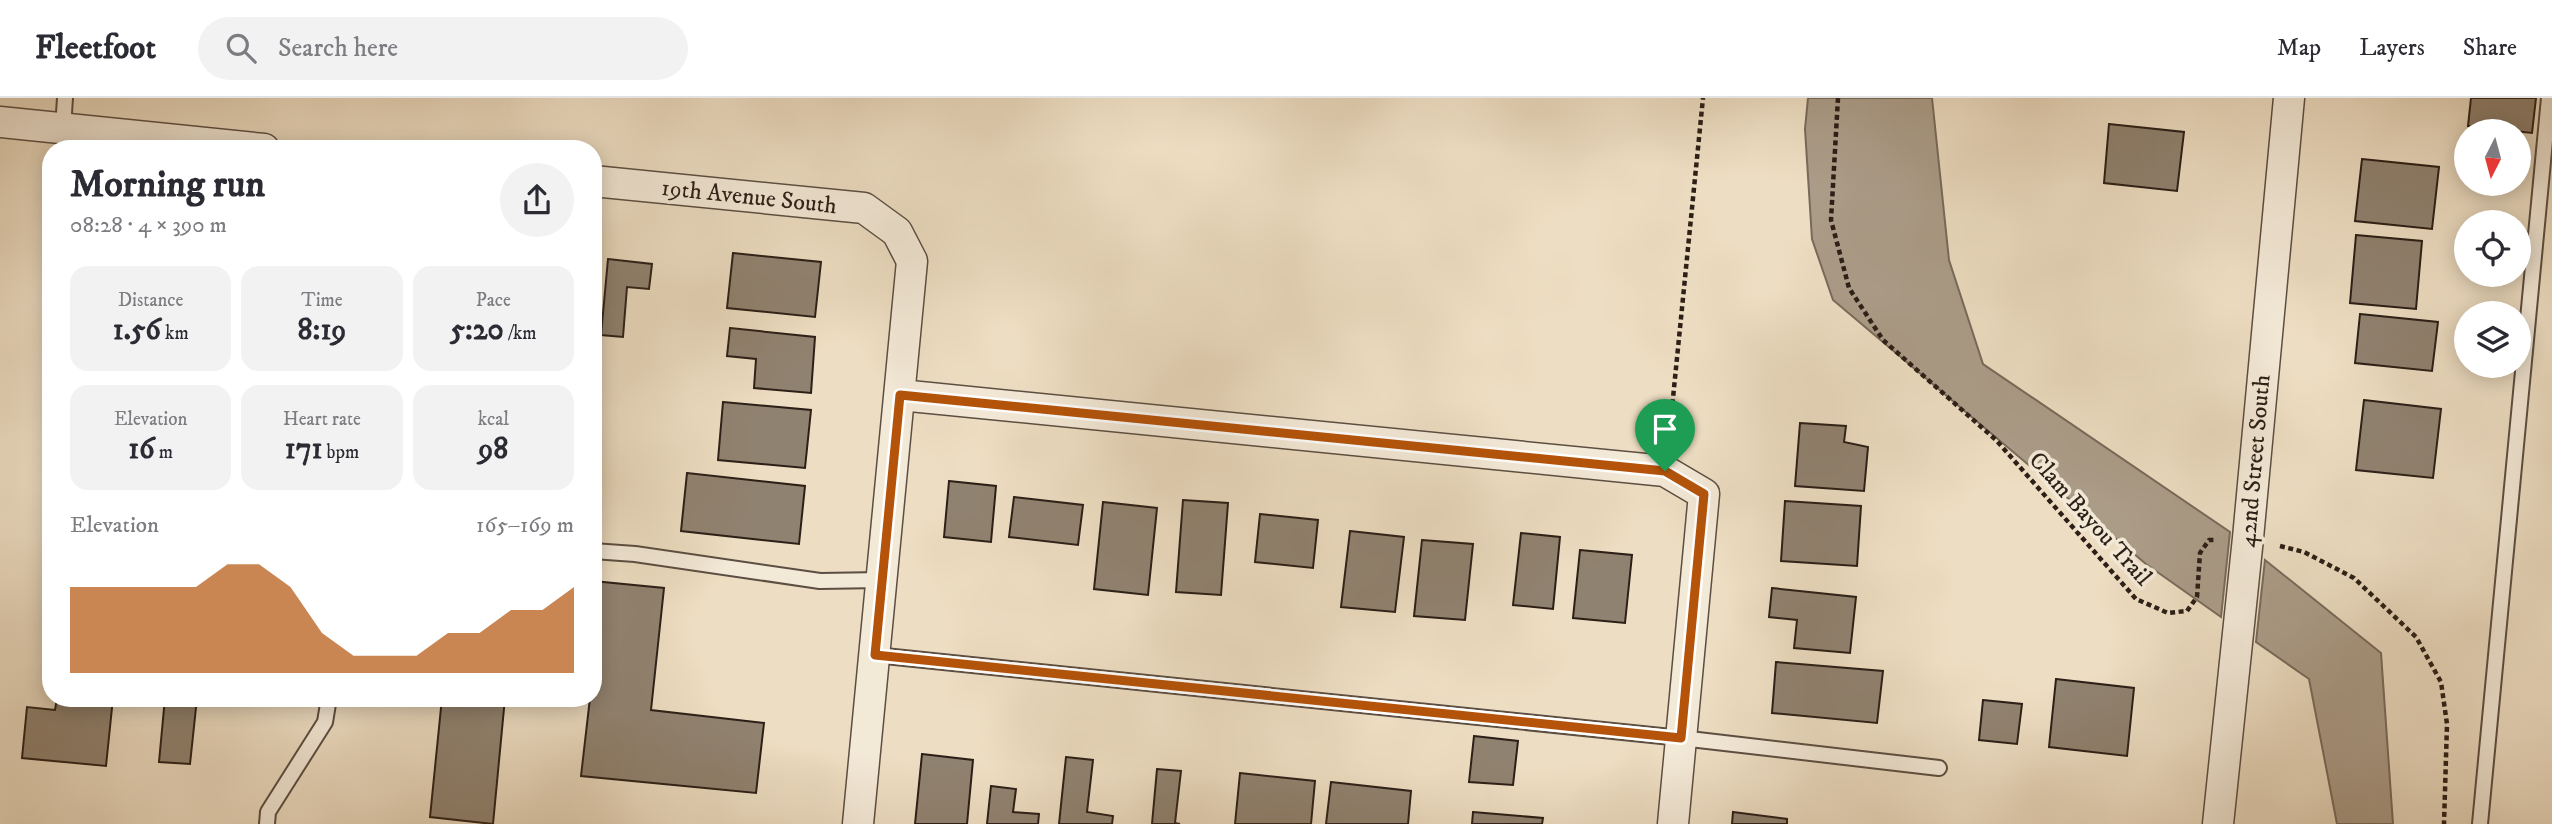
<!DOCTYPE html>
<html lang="en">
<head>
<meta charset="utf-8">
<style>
  body { margin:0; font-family:"IM FELL DW Pica",serif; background:#f2f2f3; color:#2b2b33; height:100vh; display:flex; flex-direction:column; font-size:26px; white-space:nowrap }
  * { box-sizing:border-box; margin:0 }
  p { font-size:23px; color:#7c7c81 }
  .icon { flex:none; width:38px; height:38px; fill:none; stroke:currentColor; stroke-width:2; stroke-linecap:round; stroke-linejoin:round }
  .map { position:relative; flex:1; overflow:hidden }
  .panel { position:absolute; left:42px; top:42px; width:560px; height:567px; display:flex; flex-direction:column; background:#fff; border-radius:28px; box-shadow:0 4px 18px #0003 }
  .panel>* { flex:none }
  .needle { width:46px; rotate:186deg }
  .buttons { position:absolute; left:2454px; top:21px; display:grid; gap:14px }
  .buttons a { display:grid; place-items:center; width:77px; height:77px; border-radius:50%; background:#fff; box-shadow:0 4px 18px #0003; font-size:35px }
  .pin { position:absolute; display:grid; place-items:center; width:60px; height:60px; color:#fff; margin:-72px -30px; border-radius:50% 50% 50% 0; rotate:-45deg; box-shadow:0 0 7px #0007 }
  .pin .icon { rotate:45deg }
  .round { display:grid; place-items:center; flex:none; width:74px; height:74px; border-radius:37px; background:#f2f2f3 }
  .head { display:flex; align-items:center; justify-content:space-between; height:119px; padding:0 28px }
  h1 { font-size:38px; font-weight:700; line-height:52px }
  .figures { display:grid; grid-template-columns:repeat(3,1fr); gap:10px; height:119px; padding:7px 28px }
  .figures div { display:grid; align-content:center; border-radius:18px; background:#f2f2f3; text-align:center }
  .figures b { font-size:30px; font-weight:700 }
  .figures small { font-size:19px; font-weight:400 }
  .figures p { font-size:19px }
  .chart { height:196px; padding:14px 28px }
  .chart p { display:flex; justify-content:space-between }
  .chart svg { width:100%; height:126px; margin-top:7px; fill:#b45309; opacity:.7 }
  header { display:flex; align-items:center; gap:42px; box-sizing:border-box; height:98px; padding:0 35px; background:#fff; border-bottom:2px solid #e1e1e2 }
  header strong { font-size:33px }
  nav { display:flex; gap:38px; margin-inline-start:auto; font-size:24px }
  .search { width:490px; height:63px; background:#f2f2f3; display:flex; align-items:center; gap:18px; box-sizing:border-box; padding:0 24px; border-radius:38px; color:#7c7c81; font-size:26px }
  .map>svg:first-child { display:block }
</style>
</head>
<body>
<header>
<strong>Fleetfoot</strong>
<div class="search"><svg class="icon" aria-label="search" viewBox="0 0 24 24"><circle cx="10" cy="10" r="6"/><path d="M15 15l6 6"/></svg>Search here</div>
<nav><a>Map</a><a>Layers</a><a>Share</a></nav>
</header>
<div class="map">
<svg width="2552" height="726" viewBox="0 0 2552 726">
  <rect width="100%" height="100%" fill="#edddc2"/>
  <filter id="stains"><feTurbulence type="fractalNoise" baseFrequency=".00286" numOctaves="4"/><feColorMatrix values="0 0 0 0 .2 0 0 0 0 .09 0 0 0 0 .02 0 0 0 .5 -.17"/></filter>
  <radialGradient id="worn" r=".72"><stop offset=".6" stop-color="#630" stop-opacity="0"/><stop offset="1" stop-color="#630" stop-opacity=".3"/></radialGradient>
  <g fill="#ab9c88" stroke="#786a5b" stroke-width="2">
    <polygon points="1808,0 1932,0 1949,162 1983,266 2230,434 2221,519 2146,466 1833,202 1812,141 1805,31"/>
    <polygon points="2265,462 2381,555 2393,726 2337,726 2309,581 2256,544"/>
  </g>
  <g fill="#908270" stroke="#2b1f17" stroke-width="2">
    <polygon points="2471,0 2536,0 2532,35 2468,28"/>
    <polygon points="2109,26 2184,34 2177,93 2104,85"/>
    <polygon points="2362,61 2439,69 2432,131 2355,123"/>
    <polygon points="2356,137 2422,143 2416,211 2350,205"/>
    <polygon points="733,155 821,164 815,219 727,210"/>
    <polygon points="608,161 652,166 649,191 627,189 623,239 601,237"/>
    <polygon points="2360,216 2438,224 2432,273 2355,265"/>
    <polygon points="730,230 815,239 811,295 754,290 756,261 727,258"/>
    <polygon points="2364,302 2441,311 2433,380 2356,372"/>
    <polygon points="723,304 811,312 805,370 718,362"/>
    <polygon points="1800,325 1846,328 1844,344 1868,349 1864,393 1795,388"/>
    <polygon points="687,375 805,388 799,446 681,433"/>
    <polygon points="949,383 996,388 991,444 944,439"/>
    <polygon points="1014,399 1083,407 1078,447 1009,439"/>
    <polygon points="1183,402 1228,405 1221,497 1176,494"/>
    <polygon points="1785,403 1861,408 1857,468 1781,463"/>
    <polygon points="1103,404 1157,410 1148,497 1094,491"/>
    <polygon points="1260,416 1318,422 1313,470 1255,464"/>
    <polygon points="1350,433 1404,439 1395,514 1341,509"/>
    <polygon points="1521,435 1560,439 1553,511 1513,507"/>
    <polygon points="1422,442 1473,446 1465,522 1414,518"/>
    <polygon points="1580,452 1632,457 1625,525 1573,520"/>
    <polygon points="593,483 664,490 651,612 764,625 756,695 581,678 590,600 593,600"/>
    <polygon points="1772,490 1856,499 1850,555 1794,550 1797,522 1769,519"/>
    <polygon points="1776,564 1883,573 1877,625 1772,615"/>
    <polygon points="2056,581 2134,590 2127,658 2049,649"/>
    <polygon points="57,600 113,600 106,668 22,660 27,609 55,612"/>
    <polygon points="165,600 197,600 190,666 159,664"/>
    <polygon points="442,600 505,600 493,726 430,719"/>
    <polygon points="1983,602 2022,606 2017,646 1979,642"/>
    <polygon points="1474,638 1518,643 1513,687 1469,684"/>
    <polygon points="922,656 973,662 967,726 915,726"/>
    <polygon points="1066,659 1093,662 1087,714 1113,718 1112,726 1059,726"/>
    <polygon points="1157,671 1181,673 1175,725 1180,726 1152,726"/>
    <polygon points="1240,675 1315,683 1311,726 1235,726"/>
    <polygon points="1331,684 1411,693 1408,726 1326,726"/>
    <polygon points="991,688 1016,691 1013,714 1039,716 1038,726 987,726"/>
    <polygon points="1473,714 1543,720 1542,726 1472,726"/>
    <polygon points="1733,714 1787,721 1787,726 1732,726"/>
  </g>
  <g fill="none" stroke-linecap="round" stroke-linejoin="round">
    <defs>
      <g id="lane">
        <polyline points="63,30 65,0"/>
        <polyline points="593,453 635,456 820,483 882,482"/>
        <polyline points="875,557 1681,640 1939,670"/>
        <polyline points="267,726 268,714 325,624 329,600"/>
        <polyline points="2480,726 2549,0"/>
      </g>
      <g id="street">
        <polyline points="0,24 264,51"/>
        <polyline points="593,83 864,110 897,134 912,163 858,726"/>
        <polyline points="900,297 1665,373 1704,396 1673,726"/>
        <polyline points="2218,726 2248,440 2289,0"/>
      </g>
    </defs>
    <use href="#lane" stroke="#5c4e42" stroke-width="18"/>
    <use href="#street" stroke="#5c4e42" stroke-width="33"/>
    <g stroke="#2b1f17" stroke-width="4.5" stroke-dasharray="5 3.5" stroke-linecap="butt">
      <polyline points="1838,0 1831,122 1849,190 1883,242 1996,342 2136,501 2168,515 2187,513 2197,499 2200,455 2209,442 2216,442"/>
      <polyline points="1669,340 1703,0"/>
      <polyline points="2280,448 2304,454 2354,480 2416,539 2441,584 2447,626 2444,726"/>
    </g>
    <use href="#lane" stroke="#f3e9d7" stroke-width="14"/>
    <use href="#street" stroke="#f3e9d7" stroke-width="30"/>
  </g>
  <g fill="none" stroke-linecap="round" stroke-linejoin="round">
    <defs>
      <polygon id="route" points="900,297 1665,373 1704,396 1681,640 875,557"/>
    </defs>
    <use href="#route" stroke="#fff" stroke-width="14"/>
    <use href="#route" stroke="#b45309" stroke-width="9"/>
  </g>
  <g text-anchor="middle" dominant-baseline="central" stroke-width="7" stroke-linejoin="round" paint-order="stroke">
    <g font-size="24" fill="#2b1f17" stroke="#f3e9d7">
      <text transform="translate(749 99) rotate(6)">19th Avenue South</text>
      <text transform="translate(2255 363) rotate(-85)">42nd Street South</text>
      <text transform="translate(2090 421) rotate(48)">Clam Bayou Trail</text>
    </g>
  </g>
  <rect width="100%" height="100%" filter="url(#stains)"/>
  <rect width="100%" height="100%" fill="url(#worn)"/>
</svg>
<div class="buttons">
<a><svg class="needle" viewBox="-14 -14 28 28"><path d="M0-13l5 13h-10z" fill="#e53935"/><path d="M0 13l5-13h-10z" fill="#7c7c81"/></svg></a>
<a><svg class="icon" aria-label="locate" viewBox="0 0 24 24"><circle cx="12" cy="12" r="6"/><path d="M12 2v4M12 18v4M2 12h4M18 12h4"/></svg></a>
<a><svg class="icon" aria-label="layers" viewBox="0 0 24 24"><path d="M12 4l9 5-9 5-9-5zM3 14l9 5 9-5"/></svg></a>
</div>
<div class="pin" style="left:1665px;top:373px;background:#1e9e55"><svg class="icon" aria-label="arrive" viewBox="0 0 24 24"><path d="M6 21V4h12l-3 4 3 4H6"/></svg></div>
<section class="panel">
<div class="head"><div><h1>Morning run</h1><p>08:28 · 4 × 390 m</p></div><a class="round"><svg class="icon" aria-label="share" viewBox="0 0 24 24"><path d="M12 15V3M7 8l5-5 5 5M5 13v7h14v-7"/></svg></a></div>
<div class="figures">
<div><p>Distance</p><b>1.56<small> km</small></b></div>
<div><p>Time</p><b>8:19</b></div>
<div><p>Pace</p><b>5:20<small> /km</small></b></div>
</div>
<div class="figures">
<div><p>Elevation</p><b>16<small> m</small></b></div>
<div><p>Heart rate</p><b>171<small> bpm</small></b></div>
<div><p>kcal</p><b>98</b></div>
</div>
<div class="chart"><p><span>Elevation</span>165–169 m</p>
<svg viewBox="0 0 160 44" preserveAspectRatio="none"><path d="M0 44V14L10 14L20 14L30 14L40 14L50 6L60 6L70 14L80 30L90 38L100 38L110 38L120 30L130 30L140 22L150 22L160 14V44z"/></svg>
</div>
</section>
</div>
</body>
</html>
